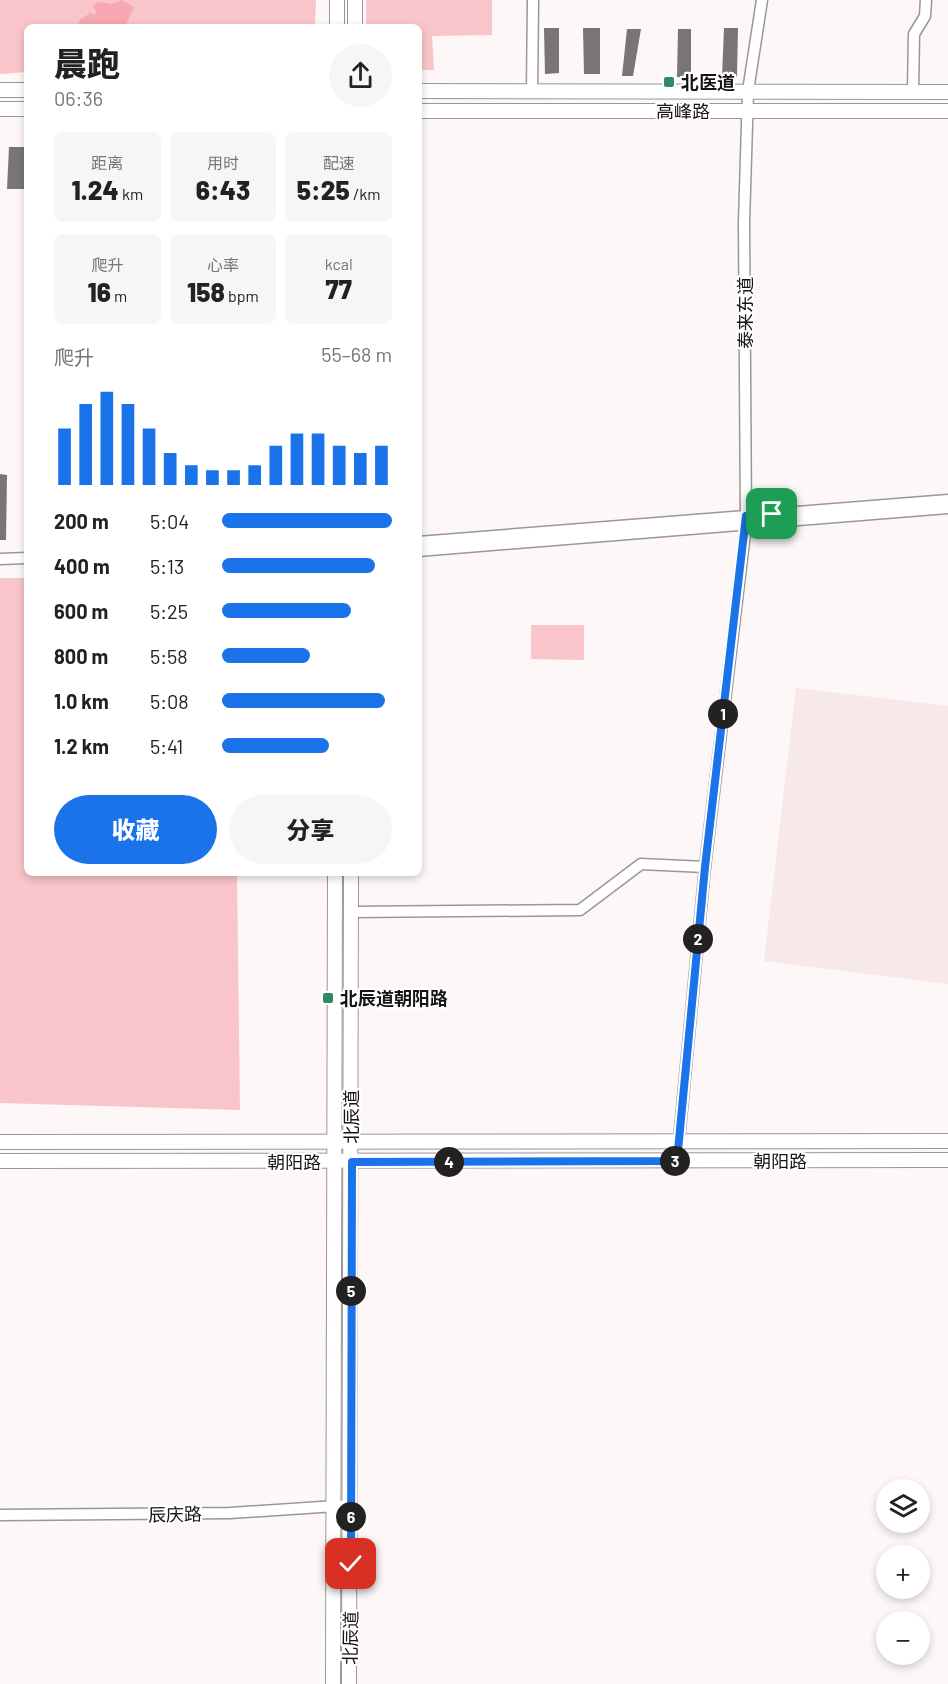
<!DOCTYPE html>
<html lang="zh">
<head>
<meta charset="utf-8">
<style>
  body { margin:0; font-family:Barlow,"Noto Sans SC",sans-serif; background:#f6f6f6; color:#222; height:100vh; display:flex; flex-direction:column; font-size:22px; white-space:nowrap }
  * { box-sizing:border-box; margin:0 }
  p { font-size:20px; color:#767676 }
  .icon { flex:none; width:33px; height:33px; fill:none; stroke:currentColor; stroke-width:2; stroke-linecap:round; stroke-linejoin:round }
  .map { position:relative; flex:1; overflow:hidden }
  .details { position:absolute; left:24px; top:24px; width:398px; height:852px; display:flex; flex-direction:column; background:#fff; border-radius:9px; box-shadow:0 3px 9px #0003 }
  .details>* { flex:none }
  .controls { position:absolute; left:876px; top:1479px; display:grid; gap:12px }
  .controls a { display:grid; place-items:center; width:54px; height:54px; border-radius:50%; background:#fff; box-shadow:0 3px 9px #0003; font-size:30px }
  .pin { position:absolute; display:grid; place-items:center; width:51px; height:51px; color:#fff; margin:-26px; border-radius:12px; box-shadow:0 3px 9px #0006 }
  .km { position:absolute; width:30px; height:30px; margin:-15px; border-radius:50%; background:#222; color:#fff; font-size:16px; line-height:30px; text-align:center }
  .round { display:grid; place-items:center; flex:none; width:63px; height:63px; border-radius:32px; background:#f6f6f6 }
  .overview { display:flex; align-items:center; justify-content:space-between; height:102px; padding:0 30px }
  h1 { font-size:33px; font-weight:800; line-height:45px }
  .stats { display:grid; grid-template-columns:repeat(3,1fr); gap:9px; height:102px; padding:6px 30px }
  .stats div { display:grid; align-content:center; border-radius:9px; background:#f6f6f6; text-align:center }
  .stats b { font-size:26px; font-weight:800 }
  .stats small { font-size:16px; font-weight:400 }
  .stats p { font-size:16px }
  .chart { height:168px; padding:12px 30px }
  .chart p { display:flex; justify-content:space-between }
  .chart svg { width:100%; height:108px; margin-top:6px; stroke:#1a73e8; stroke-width:6 }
  .action { display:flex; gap:12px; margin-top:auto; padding:12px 30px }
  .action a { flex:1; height:69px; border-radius:36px; background:#1a73e8; color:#fff; font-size:24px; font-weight:800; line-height:69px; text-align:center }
  .action a+a { background:#f6f6f6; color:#222 }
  ul { padding:0 30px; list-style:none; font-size:20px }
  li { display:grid; grid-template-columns:96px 72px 1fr; align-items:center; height:45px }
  li i { height:15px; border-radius:8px; background:#1a73e8 }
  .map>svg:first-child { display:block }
</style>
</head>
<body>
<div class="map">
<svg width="948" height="1684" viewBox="0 0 948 1684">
  <rect width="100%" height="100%" fill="#fdf7f7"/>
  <polygon fill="#f7e8e9" points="796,688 948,706 948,984 764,961"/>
  <g fill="#f9c5ca">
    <polygon points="0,0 316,0 315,27 27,27 27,72 0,74"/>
    <polygon points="366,0 492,0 492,35 432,36 434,70 419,70 418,27 366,27"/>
    <polygon points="0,578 27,578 27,873 237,873 240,1110 0,1103"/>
    <polygon points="531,625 584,625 584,660 531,659"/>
  </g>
  <polygon fill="#f6a7b0" points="122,0 134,7 125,27 78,27 80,20 90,13 94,15 97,12 93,7 97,2 112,4"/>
  <g fill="#7a7575">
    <polygon points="544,28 559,28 559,73 545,74"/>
    <polygon points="583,28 600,28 600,74 584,74"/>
    <polygon points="724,28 738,28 737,77 722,77"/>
    <polygon points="627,29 641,29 633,76 622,76"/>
    <polygon points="678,29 691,29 691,77 677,77"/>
    <polygon points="9,147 27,147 27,189 7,189"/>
    <polygon points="0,474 7,475 6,540 0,540"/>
  </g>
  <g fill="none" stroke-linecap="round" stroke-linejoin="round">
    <defs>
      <g id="minor">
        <polyline points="913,91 914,34 925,16 926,0"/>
        <polyline points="532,92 533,0"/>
        <polyline points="418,542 948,500"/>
        <polyline points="418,551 948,508"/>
        <polyline points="0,559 27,558"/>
        <polyline points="351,912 580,910 641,864 705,867"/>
        <polyline points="677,1161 705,867 746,525 744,222 748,91 762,0"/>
        <polyline points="0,1515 230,1513 351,1505"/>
      </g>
      <g id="major">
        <polyline points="355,0 355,27"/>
        <polyline points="337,27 337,0"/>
        <polyline points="0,90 27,90"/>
        <polyline points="418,91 948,92"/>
        <polyline points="0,109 27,109"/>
        <polyline points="418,111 948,111"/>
        <polyline points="0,1142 948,1141"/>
        <polyline points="0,1161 948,1160"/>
        <polyline points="333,1684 335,873"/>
        <polyline points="349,1684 351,873"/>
      </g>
    </defs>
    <use href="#minor" stroke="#9c9697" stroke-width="13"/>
    <use href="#major" stroke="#9c9697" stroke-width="16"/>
    <use href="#minor" stroke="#fff" stroke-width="10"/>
    <use href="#major" stroke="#fff" stroke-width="14"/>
  </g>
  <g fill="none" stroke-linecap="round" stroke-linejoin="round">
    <defs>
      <polyline id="route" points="351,1564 352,1162 677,1161 705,867 746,516 772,514"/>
    </defs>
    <use href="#route" stroke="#fff" stroke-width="12"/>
    <use href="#route" stroke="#1a73e8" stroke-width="8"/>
  </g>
  <g fill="#2e8c64" stroke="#fff" stroke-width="2">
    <rect x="663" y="76" width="12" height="12" rx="3"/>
    <rect x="322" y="992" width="12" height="12" rx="3"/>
  </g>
  <g text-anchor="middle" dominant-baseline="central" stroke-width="4.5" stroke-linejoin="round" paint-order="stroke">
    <g font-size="18" font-weight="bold" fill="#161414" stroke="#fff" text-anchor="start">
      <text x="681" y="82">北医道</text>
      <text x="340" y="998">北辰道朝阳路</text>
    </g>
    <g font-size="18" fill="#161414" stroke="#fff">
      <text x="683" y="111">高峰路</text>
      <text transform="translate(745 313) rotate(-90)">泰来东道</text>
      <text transform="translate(351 1117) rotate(-90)">北辰道</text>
      <text x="780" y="1161">朝阳路</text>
      <text x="294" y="1162">朝阳路</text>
      <text transform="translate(175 1514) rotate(-1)">辰庆路</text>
      <text transform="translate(350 1638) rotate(-89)">北辰道</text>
    </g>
  </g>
</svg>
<div class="controls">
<a><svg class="icon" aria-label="layers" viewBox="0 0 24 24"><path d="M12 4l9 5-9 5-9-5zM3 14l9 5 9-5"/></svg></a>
<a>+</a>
<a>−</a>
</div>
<div class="pin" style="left:772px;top:514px;background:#1e9e55"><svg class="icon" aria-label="arrive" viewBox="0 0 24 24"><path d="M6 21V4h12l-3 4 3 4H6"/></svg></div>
<div class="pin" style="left:351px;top:1564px;background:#d93025"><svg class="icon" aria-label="check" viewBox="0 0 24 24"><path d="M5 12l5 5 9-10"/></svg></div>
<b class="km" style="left:723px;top:714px">1</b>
<b class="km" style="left:698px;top:939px">2</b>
<b class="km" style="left:675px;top:1161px">3</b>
<b class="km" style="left:449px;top:1162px">4</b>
<b class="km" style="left:351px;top:1291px">5</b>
<b class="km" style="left:351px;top:1517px">6</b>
<section class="details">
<div class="overview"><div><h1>晨跑</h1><p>06:36</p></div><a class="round"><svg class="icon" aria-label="share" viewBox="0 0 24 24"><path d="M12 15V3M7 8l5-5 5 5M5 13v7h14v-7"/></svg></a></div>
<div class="stats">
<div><p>距离</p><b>1.24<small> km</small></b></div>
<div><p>用时</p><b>6:43</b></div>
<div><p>配速</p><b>5:25<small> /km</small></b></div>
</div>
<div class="stats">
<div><p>爬升</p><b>16<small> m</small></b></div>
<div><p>心率</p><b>158<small> bpm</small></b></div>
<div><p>kcal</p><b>77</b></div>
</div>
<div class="chart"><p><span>爬升</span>55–68 m</p>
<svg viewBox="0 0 160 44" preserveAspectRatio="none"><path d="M5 44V21M15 44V11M25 44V6M35 44V11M45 44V21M55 44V31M65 44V36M75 44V38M85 44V38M95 44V36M105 44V28M115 44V23M125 44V23M135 44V28M145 44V31M155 44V28"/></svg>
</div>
<ul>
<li><b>200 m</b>5:04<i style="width:100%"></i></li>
<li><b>400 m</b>5:13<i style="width:90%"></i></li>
<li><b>600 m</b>5:25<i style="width:76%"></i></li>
<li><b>800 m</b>5:58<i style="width:52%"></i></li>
<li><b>1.0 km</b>5:08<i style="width:96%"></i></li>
<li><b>1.2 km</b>5:41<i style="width:63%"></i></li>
</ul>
<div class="action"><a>收藏</a><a>分享</a></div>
</section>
</div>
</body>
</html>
